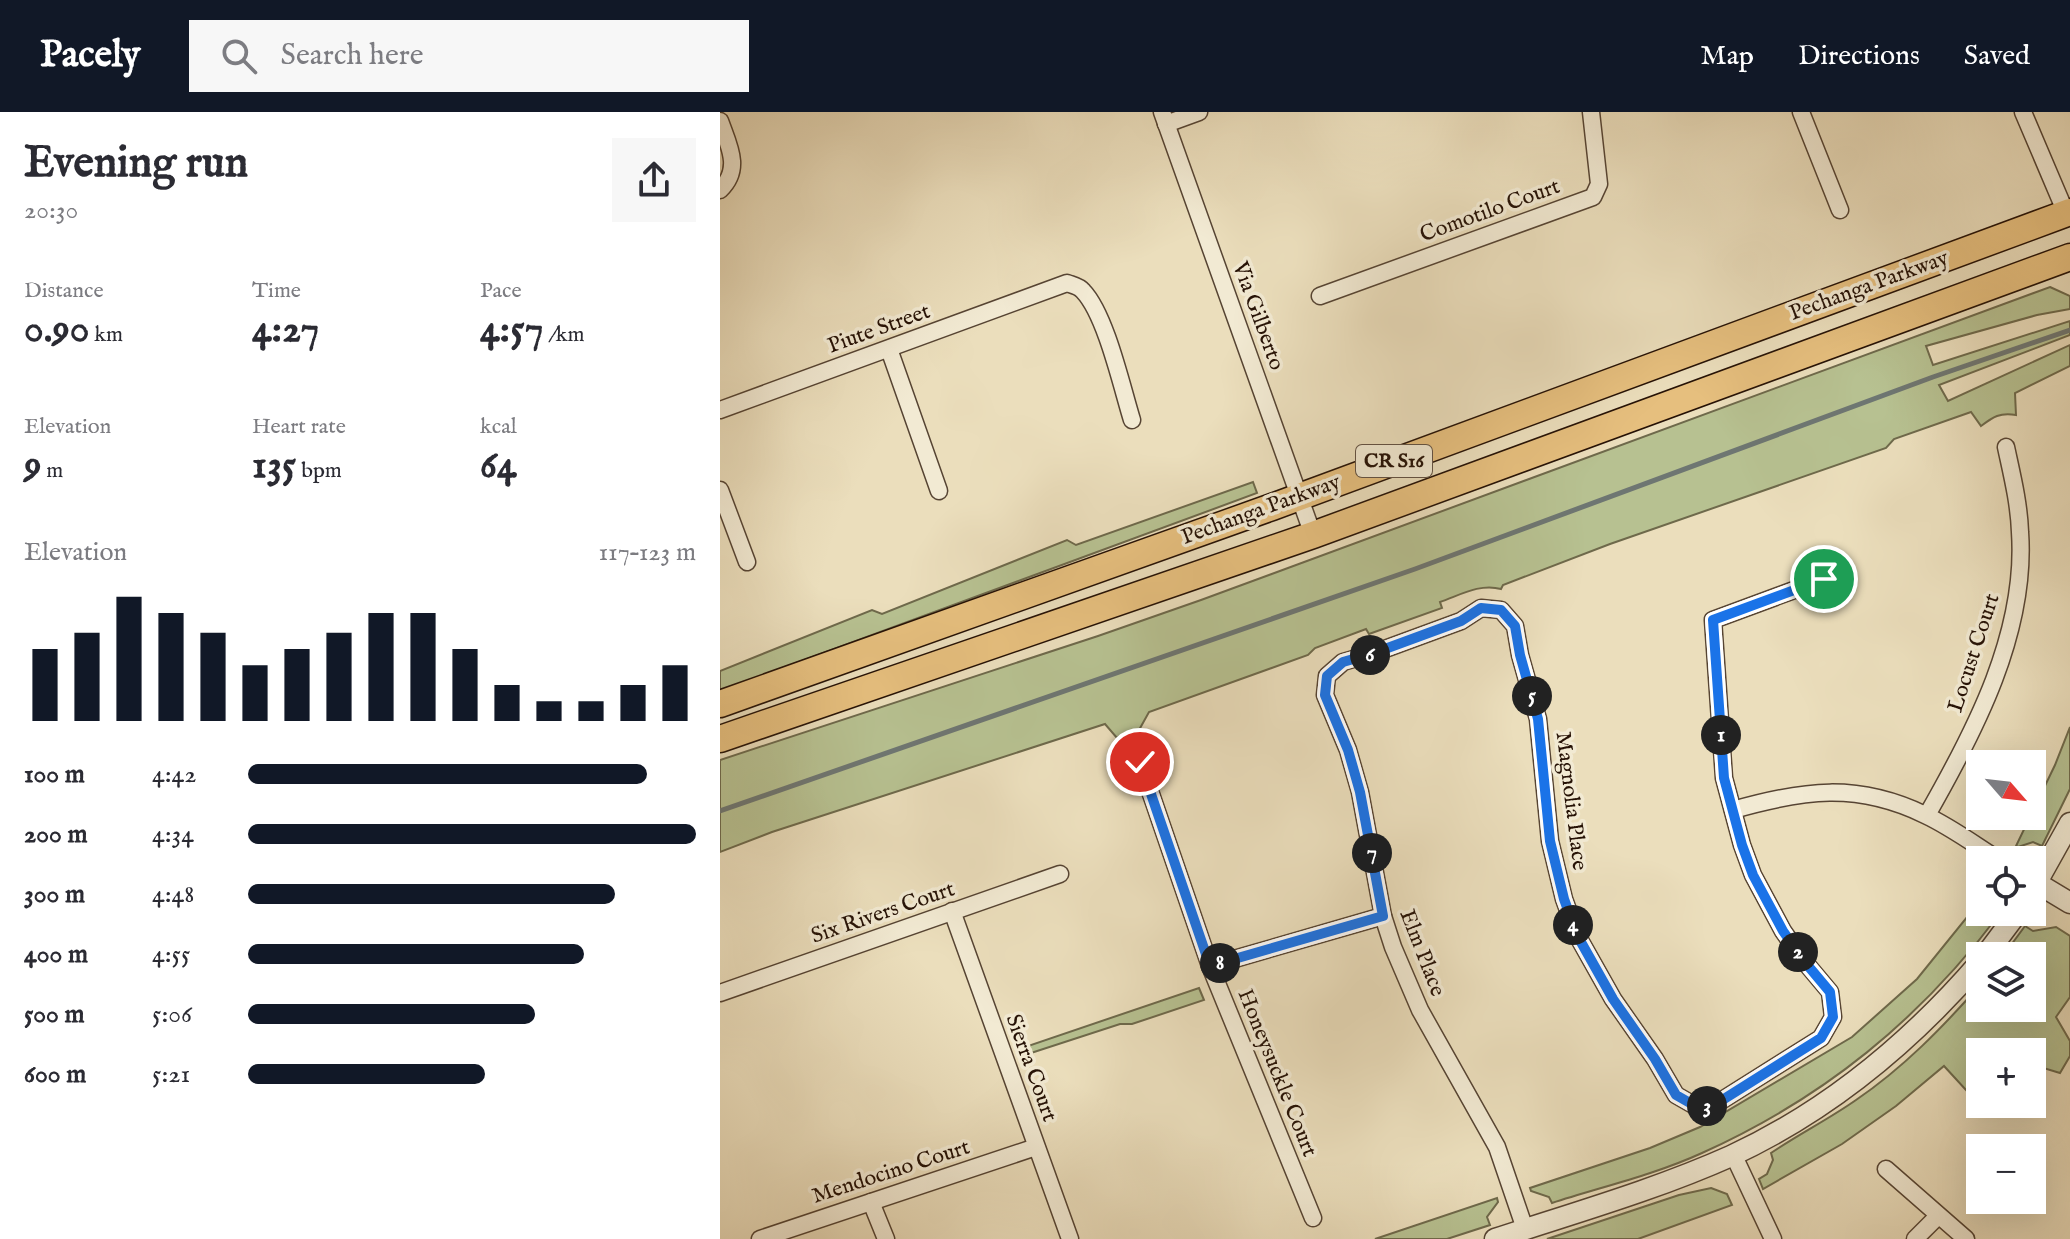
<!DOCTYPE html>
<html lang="en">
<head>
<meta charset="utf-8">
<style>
  body { margin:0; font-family:"IM FELL English",serif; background:#f7f7f7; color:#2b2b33; height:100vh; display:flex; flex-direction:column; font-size:30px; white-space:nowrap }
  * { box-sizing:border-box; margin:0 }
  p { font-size:26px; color:#7c7c81 }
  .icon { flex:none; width:44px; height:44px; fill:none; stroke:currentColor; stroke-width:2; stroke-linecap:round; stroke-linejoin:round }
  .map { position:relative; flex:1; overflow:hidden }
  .side { display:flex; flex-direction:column; background:#fff; width:720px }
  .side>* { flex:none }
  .needle { width:52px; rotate:118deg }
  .buttons { position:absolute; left:1246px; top:638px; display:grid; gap:16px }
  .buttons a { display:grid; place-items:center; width:80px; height:80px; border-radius:0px; background:#fff; box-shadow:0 8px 32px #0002; font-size:40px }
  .pin { position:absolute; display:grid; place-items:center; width:68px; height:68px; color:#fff; margin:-34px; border:4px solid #fff; border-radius:50%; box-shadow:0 2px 8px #0007 }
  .km { position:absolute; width:40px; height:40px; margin:-20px; border-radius:50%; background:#222; color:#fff; font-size:22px; line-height:40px; text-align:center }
  .round { display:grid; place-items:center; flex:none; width:84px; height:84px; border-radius:0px; background:#f7f7f7 }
  .headline { display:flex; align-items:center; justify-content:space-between; height:136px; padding:0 24px }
  h1 { font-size:44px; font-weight:700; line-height:60px }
  .figures { display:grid; grid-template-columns:repeat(3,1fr); gap:12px; height:136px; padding:8px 24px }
  .figures div { display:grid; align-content:center }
  .figures b { font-size:40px; font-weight:700 }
  .figures small { font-size:22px; font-weight:400 }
  .figures p { font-size:22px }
  .chart { height:224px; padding:16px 24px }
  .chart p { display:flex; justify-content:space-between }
  .chart svg { width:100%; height:144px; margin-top:8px; stroke:#111827; stroke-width:6 }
  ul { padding:0 24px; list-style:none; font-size:26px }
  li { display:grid; grid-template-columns:128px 96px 1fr; align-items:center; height:60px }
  li i { height:20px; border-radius:10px; background:#111827 }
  header { display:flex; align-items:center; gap:48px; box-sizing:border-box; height:112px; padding:0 40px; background:#111827; color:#fff }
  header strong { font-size:38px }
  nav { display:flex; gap:44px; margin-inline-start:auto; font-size:28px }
  .search { width:560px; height:72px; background:#f7f7f7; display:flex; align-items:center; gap:20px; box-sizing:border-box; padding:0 28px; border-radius:0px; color:#7c7c81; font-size:30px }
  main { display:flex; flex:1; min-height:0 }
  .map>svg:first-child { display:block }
</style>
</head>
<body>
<header>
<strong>Pacely</strong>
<div class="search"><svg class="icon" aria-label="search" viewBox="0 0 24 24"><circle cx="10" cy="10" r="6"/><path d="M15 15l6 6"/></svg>Search here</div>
<nav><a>Map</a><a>Directions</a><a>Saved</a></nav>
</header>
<main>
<section class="side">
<div class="headline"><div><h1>Evening run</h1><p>20:30</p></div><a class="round"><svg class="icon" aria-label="share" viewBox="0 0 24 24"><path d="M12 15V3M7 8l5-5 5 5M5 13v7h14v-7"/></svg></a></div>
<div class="figures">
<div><p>Distance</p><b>0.90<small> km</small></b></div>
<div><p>Time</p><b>4:27</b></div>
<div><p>Pace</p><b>4:57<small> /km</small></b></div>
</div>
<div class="figures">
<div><p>Elevation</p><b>9<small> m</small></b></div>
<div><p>Heart rate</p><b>135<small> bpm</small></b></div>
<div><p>kcal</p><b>64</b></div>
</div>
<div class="chart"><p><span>Elevation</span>117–123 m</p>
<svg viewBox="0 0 160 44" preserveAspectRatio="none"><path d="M5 44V22M15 44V17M25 44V6M35 44V11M45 44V17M55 44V27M65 44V22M75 44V17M85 44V11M95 44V11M105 44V22M115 44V33M125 44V38M135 44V38M145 44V33M155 44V27"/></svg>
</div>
<ul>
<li><b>100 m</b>4:42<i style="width:89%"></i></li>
<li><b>200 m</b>4:34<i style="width:100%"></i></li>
<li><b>300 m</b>4:48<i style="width:82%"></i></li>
<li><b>400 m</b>4:55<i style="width:75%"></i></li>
<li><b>500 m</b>5:06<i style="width:64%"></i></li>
<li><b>600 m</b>5:21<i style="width:53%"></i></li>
</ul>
</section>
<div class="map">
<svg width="1350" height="1127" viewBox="0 0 1350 1127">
  <rect width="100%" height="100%" fill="#ebdebc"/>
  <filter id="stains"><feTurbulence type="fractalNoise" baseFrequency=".0025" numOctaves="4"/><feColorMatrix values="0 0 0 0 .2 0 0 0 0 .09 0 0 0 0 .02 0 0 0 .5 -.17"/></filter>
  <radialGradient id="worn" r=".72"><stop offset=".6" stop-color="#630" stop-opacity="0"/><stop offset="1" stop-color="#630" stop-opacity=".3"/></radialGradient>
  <g fill="#b7c191" stroke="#6e694b" stroke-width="2">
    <path d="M1330 175 1350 184V197L1317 203 1206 234 1213 253 1350 209V223L1219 273 1228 289 1350 233V254L1295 281 1296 303C1280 300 1273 305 1261 314L1251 300 1174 327 1166 336 890 432 783 473 781 477C760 471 740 483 720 490L722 496 649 522 646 517 595 536 588 543 429 600 419 618 405 621 397 626 385 612 52 720 0 740V648L378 524 481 488Z"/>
    <polygon points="533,370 537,381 0,579 0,559 152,498 162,502 347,428 356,433"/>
    <polygon points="1350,615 1350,677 1322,734 1313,730 1298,735 1296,734 1335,653"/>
    <path d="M1260 789V800H1281C1200 908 1104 986 982 1041 934 1063 881 1075 832 1091L829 1085 811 1079 810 1076 930 1036 980 1015 1132 925 1197 867Z"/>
    <path d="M1305 814 1313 819 1336 815 1350 824V885L1336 905 1350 929V944L1340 961 1317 954 1312 957V940H1260V986L1256 989 1224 954 1176 994 1122 1032 1043 1077 1039 1067 1047 1062 1053 1048 1051 1041C1079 1022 1109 1007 1136 988 1183 956 1222 916 1260 873V896H1312V844H1283Z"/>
    <polygon points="479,876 484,888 412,912 400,912 308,942 305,935"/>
    <polygon points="991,1076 1007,1082 1012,1093 918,1127 827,1127 959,1083"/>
    <polygon points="777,1086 778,1090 767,1105 770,1113 727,1127 655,1127"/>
  </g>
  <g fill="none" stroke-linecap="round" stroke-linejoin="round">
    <polyline stroke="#6e7672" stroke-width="5" points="0,699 695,457 1213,265 1350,218"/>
    <defs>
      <g id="minor">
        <polyline points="442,0 593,423"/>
        <polyline points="1081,0 1120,98"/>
        <polyline points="1303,0 1346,101"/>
        <path d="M0 9C9 34 22 57 0 78"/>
        <polyline points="446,12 479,0"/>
        <polyline points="600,184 873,85 879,72 871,0"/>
        <polyline points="169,237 219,379"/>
        <path d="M0 298 347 171C352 173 359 174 363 179 386 203 402 276 412 308"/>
        <polyline points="0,378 27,450"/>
        <polyline points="420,650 490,854 593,1106"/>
        <path d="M1013 698C1083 678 1137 670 1205 703 1231 715 1255 733 1279 748"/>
        <path d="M1207 703C1255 619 1307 520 1300 420 1299 391 1292 363 1286 335"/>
        <polyline points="232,799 350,1127"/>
        <polyline points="490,854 663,804"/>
        <polyline points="0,881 340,762"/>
        <polyline points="1013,1042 1053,1127"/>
        <polyline points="1166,1057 1246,1127"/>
        <polyline points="151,1090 166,1127"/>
        <polyline points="805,1117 777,1035 700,898 673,835 663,804 640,680 628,638 605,583 607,564 623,550 654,541 741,509 761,496 781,498 795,514 800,543 818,607 830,729 844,787 857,823 893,887 935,947 956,983 977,995 996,992 1101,926 1113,905 1110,880 1084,849 1063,819 1033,763 1022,733 1004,666 993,508 1104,467"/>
        <polyline points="40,1127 316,1035"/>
        <polyline points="1195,1127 1218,1104"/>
      </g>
      <g id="tertiary">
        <polyline points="1317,771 1350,791"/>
        <polyline points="1312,779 1350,711"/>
        <polyline points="1265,844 1298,800"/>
        <path d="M775 1127C854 1101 935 1078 1011 1044 1108 999 1191 930 1260 850"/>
      </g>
      <g id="primary">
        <polyline points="0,592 552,395 1350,100"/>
        <polyline points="0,627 593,423 1350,145"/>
      </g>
    </defs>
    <use href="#minor" stroke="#564433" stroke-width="19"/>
    <use href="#tertiary" stroke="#564433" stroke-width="23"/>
    <use href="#primary" stroke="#251105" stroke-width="29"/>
    <use href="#minor" stroke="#f2ead3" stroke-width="16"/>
    <use href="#tertiary" stroke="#f2ead3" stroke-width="20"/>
    <use href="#primary" stroke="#e6bf7e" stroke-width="26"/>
  </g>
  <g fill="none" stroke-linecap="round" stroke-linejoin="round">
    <defs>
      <polyline id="route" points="420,650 490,854 663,804 640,680 628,638 605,583 607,564 623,550 654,541 741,509 761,496 781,498 795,514 800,543 818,607 830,729 844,787 857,823 893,887 935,947 956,983 977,995 996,992 1101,926 1113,905 1110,880 1084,849 1063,819 1033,763 1022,733 1004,666 993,508 1104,467"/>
    </defs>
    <use href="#route" stroke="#fff" stroke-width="16"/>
    <use href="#route" stroke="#1a73e8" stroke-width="10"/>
  </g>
  <g text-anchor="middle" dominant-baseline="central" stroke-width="7" stroke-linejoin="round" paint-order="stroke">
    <rect fill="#f2ead3" stroke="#625243" stroke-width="2" x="636" y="333" width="76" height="32" rx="6"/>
    <g font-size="20" font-weight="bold" fill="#251105">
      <text x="674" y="349">CR S16</text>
    </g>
    <g font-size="22" fill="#251105" stroke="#f2ead3">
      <text transform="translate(770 99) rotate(-20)">Comotilo Court</text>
      <text transform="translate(1149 174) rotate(-20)">Pechanga Parkway</text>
      <text transform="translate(538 204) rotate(70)">Via Gilberto</text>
      <text transform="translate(159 217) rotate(-20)">Piute Street</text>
      <text transform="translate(541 398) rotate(-20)">Pechanga Parkway</text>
      <text transform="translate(1254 541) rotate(-72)">Locust Court</text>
      <text transform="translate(851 689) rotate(83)">Magnolia Place</text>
      <text transform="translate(163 801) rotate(-19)">Six Rivers Court</text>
      <text transform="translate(702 841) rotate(69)">Elm Place</text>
      <text transform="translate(311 956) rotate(70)">Sierra Court</text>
      <text transform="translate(557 961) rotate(68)">Honeysuckle Court</text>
      <text transform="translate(171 1060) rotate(-18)">Mendocino Court</text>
    </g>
  </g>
  <rect width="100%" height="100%" filter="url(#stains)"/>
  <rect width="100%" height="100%" fill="url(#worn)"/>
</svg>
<div class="buttons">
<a><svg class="needle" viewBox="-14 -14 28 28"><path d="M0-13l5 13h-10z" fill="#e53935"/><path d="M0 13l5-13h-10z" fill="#7c7c81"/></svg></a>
<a><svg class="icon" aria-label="locate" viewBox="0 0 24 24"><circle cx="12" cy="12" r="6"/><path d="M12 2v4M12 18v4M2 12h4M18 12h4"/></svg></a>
<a><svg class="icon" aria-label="layers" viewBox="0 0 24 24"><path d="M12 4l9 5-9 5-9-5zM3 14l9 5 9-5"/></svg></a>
<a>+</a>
<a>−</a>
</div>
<div class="pin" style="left:1104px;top:467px;background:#1e9e55"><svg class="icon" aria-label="arrive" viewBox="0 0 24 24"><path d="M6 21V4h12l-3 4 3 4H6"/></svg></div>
<div class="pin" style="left:420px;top:650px;background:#d93025"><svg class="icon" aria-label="check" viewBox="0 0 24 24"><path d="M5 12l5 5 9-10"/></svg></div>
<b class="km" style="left:1001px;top:623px">1</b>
<b class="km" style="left:1078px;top:840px">2</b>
<b class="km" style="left:987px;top:994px">3</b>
<b class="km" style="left:853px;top:813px">4</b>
<b class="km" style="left:812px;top:584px">5</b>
<b class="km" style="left:650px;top:543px">6</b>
<b class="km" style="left:652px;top:741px">7</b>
<b class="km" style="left:500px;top:851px">8</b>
</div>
</main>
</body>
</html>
